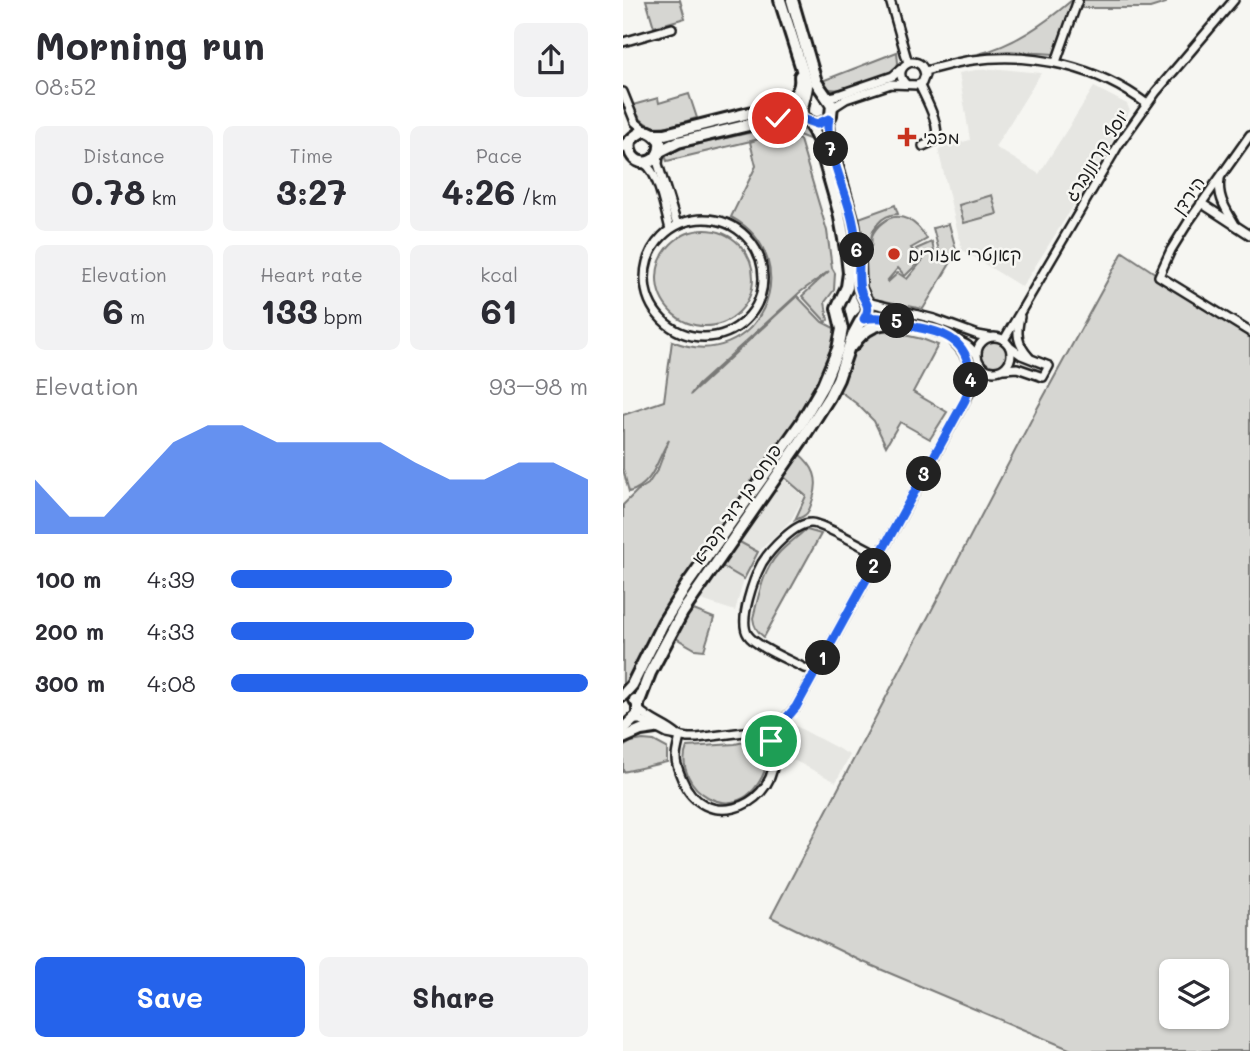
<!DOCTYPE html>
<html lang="en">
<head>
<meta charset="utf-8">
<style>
  body { margin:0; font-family:Mali,"Playpen Sans Hebrew",sans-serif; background:#f2f2f3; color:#2b2b33; height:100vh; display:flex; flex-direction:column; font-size:26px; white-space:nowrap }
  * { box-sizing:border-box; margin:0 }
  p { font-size:23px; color:#7c7c81 }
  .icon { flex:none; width:38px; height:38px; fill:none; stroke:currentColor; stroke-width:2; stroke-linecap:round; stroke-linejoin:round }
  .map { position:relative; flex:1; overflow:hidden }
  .side { display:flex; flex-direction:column; background:#fff; width:623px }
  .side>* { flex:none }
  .buttons { position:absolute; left:536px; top:959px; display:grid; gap:14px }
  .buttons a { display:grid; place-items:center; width:70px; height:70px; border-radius:10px; background:#fff; box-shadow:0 2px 5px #0004; font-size:35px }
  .pin { position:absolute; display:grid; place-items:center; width:60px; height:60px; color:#fff; margin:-30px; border:4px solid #fff; border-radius:50%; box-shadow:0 2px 7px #0007 }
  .km { position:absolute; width:35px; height:35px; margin:-18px; border-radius:50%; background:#222; color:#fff; font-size:19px; line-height:35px; text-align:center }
  .round { display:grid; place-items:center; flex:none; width:74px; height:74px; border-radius:10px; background:#f2f2f3 }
  .overview { display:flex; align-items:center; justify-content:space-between; height:119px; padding:0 35px }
  h1 { font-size:38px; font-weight:700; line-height:52px }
  .stats { display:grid; grid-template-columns:repeat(3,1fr); gap:10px; height:119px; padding:7px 35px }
  .stats div { display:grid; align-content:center; border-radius:10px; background:#f2f2f3; text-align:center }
  .stats b { font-size:35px; font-weight:700 }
  .stats small { font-size:19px; font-weight:400 }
  .stats p { font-size:19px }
  .chart { height:196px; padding:14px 35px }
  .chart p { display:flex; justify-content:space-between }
  .chart svg { width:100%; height:126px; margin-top:7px; fill:#2563eb; opacity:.7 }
  .action { display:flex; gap:14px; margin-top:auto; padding:14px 35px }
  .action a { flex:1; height:80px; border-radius:10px; background:#2563eb; color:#fff; font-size:28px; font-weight:700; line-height:80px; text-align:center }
  .action a+a { background:#f2f2f3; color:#2b2b33 }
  ul { padding:0 35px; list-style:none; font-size:23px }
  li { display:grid; grid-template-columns:112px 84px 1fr; align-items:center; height:52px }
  li i { height:18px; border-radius:9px; background:#2563eb }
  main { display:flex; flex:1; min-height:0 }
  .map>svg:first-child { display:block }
</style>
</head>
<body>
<main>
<section class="side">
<div class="overview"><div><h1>Morning run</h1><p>08:52</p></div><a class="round"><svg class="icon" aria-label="share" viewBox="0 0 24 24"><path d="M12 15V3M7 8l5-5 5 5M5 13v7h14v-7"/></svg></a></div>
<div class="stats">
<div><p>Distance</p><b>0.78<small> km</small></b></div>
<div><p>Time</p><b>3:27</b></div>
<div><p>Pace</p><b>4:26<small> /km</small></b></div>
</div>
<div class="stats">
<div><p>Elevation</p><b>6<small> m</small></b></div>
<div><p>Heart rate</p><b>133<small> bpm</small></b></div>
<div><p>kcal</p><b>61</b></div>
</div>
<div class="chart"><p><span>Elevation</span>93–98 m</p>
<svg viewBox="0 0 160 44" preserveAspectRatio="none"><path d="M0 44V25L10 38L20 38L30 25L40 12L50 6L60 6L70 12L80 12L90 12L100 12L110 19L120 25L130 25L140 19L150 19L160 25V44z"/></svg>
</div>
<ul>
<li><b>100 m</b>4:39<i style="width:62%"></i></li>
<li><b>200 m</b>4:33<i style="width:68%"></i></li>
<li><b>300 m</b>4:08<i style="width:100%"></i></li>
</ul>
<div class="action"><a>Save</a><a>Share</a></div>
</section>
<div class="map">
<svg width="627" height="1051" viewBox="0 0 627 1051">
  <rect width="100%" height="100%" fill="#f6f6f2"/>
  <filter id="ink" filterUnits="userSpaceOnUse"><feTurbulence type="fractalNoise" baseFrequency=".0143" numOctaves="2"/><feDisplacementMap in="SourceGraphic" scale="14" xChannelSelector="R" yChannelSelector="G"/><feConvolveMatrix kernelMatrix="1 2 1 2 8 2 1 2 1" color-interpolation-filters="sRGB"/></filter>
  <g filter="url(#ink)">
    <g fill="#e6e6e2">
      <polygon points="378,69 418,73 372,147 416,174 471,87 504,104 507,111 456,197 399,287 339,250 315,149 347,140 336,73 353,70"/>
      <polygon points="158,477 181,497 168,520 135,552 113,540"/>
      <polygon points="95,564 121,579 112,611 72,598"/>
      <polygon points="169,724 227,755 213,782 159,754 157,736 159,732"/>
    </g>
    <g fill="#d6d6d2" stroke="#797977" stroke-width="2" fill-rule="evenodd">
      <polygon points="23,0 57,0 62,18 31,27"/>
      <path d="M449 0H450L431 54 385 51 355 54C391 45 421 24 449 0Z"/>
      <polygon points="460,0 544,0 543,3 527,8 456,8"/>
      <path d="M274 52 275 63 273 69 266 73C249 79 221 94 203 88L199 81Z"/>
      <path d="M66 94 74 118C47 125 22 139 10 105L35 98 36 103Z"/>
      <path d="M165 124 181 130 191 141 171 133 165 135 177 140 204 231 209 268 212 273 211 290 202 302 205 320 203 322 179 296 206 271 176 293 75 385 67 395 174 296 199 322 211 328 213 348 202 370 173 422 115 502 39 612 0 688V505L14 491 25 484 35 469 46 440C34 458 32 484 6 492L0 469V415L41 401 49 341C134 376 188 261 108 217L133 166 127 142 136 139 44 161 41 152Z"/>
      <polygon points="369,195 374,214 341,223 336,205"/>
      <path d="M272 205 275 214C258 214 246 230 248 247 249 243 248 239 249 236 251 231 255 226 259 223 277 208 295 223 304 239L288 248 298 260 282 276 275 268 264 281 265 282 275 273 284 279 300 260 293 249 309 242 313 260 331 257 300 309 252 299 244 292 235 224 236 218Z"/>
      <polygon points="326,224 334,253 318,258 310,228"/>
      <circle cx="82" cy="278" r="48"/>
      <path d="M500 252 627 336V1051H451L238 961 148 917 415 407ZM548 971H593V1017H548Z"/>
      <path d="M259 330 299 339 315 345 290 392 324 412 307 439 277 422 263 446 251 421 234 404 215 390C224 367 231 335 259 330Z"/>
      <circle cx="371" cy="354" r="15"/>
      <path d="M175 453C191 466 197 479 190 499 188 504 187 512 182 515 179 518 175 518 172 520L183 496 160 476Z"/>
      <path d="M184 530 198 534 141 637C134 632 131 627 130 618 136 596 139 572 155 554 162 546 172 539 181 531Z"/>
      <polygon points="113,540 135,552 121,579 95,564"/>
      <polygon points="68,609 91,618 81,650 72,649 53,638"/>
      <path d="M134 739 140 741C145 754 145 765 139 777 111 832 48 786 64 747L112 744Z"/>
      <polygon points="20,740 31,741 44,748 44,762 0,772 0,747 8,742"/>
    </g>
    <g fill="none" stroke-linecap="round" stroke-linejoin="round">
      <defs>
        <g id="street">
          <polyline points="267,0 285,63"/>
          <polyline points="0,42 49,28"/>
          <polyline points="433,62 455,0"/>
          <path d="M302 71C318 67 333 62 350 60 411 52 475 67 524 104"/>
          <path d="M296 84C303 100 317 123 313 140L300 146"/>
          <polyline points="0,92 12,122 23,131"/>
          <polyline points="204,97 212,96 270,76 278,69"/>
          <path d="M209 108 223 99 268 84 295 85 299 83 302 75C301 67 297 62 289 62 277 65 274 76 283 84"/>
          <polyline points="627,135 566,221 548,250 536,276 627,332"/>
          <polyline points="36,155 35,164 54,225"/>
          <path d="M21 163C36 172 42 212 47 229"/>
          <path d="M597 179C594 197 603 209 611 223"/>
          <polyline points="578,203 627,235"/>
          <circle cx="81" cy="278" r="59"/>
          <polyline points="244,302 311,319 355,335 366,337"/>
          <path d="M397 317C393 333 394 344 406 357"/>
          <path d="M242 319C263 314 320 332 340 343 346 345 349 350 353 354"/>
          <circle cx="371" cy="354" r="17"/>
          <polyline points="381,340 496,144 533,92 611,0"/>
          <path d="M331 342C344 355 350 368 346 387"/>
          <polyline points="381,369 394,368 420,377 426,366 398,355 387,347"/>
          <path d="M195 666 188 669 181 668C168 661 132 646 125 635 115 621 131 578 139 563 147 550 172 523 188 523 199 523 244 549 257 555"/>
          <path d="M16 710C27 721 43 725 54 735"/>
          <polyline points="11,720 17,720 44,734 65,738 74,738 145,729 160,721 173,707 360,368"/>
          <path d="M57 736C56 743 53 751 53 758 53 765 56 772 59 779 80 831 147 810 151 761 153 750 148 739 145 729"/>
        </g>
        <g id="secondary">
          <path d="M157 0 184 85C184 98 170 117 189 123 196 126 200 123 206 119"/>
          <path d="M159 104C171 97 179 91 177 76"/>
          <polyline points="31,134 42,134 134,111 171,105 180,101"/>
          <path d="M0 147C13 136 22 121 37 141 40 170 2 169 7 141"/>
          <polyline points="37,151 55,142 155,118 171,117 183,120"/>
          <path d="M230 345C242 327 257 322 277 322"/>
          <polyline points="0,695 9,685 40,623 65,583 178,423 200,385 215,349 219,329 214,308 224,287 226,273 224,255 216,212 196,142 186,122"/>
          <polyline points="15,704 27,673 59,613 178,441 206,397 215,379 230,335 237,322 244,315 245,306 237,288 236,262 230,222 205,135 204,123 208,115 209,105 193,82 169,0"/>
          <polyline points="0,729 15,715 15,704 12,700"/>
          <polyline points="0,738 18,730 32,728"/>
        </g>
      </defs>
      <use href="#street" stroke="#1c1c1c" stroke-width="12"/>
      <use href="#secondary" stroke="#1c1c1c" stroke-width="16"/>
      <use href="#street" stroke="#f6f6f2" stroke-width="7"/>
      <use href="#secondary" stroke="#f6f6f2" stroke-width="10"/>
    </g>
  </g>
  <g fill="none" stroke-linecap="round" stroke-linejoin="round" filter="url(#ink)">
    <defs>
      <path id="route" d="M148 741 145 729 160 722 173 707 342 400C351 375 348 347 321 335 311 330 299 329 289 326 273 321 258 315 241 319 250 304 240 302 237 289 235 281 236 271 236 262 234 246 232 229 228 214 222 190 200 140 206 119L194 124 174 117 155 118"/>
    </defs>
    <use href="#route" stroke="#fff" stroke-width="14"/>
    <use href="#route" stroke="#2563eb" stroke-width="9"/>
  </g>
  <g fill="#c8321e" stroke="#f6f6f2" stroke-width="2.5">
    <path d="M280.5 126.5h7v7h7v7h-7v7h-7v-7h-7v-7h7z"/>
    <circle cx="271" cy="254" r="7"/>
  </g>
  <g text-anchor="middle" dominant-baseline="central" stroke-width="5" stroke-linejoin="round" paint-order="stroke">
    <g font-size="18" fill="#1c1c1c" stroke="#f6f6f2" text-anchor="start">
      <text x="300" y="137">מכבי</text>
      <text x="285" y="254">קאנטרי אזורים</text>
    </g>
    <g font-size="18" fill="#1c1c1c" stroke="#f6f6f2">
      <text transform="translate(473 155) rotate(-58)">יוסף קרוננברג</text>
      <text transform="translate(565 195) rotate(-55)">הירדן</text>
      <text transform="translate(113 504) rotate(-55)">פנחס בן דוד קפרא</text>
    </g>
  </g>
</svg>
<div class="buttons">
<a><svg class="icon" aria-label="layers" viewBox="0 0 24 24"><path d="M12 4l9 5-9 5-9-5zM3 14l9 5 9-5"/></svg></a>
</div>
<div class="pin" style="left:148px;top:741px;background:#1e9e55"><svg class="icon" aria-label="arrive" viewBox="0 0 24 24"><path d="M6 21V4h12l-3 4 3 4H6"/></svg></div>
<div class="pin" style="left:155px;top:118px;background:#d93025"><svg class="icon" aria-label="check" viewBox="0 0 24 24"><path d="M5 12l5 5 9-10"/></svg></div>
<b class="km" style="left:200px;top:658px">1</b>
<b class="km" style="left:251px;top:566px">2</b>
<b class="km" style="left:301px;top:474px">3</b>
<b class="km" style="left:348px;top:380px">4</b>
<b class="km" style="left:274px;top:321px">5</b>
<b class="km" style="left:234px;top:250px">6</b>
<b class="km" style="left:208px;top:149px">7</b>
</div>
</main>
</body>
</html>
